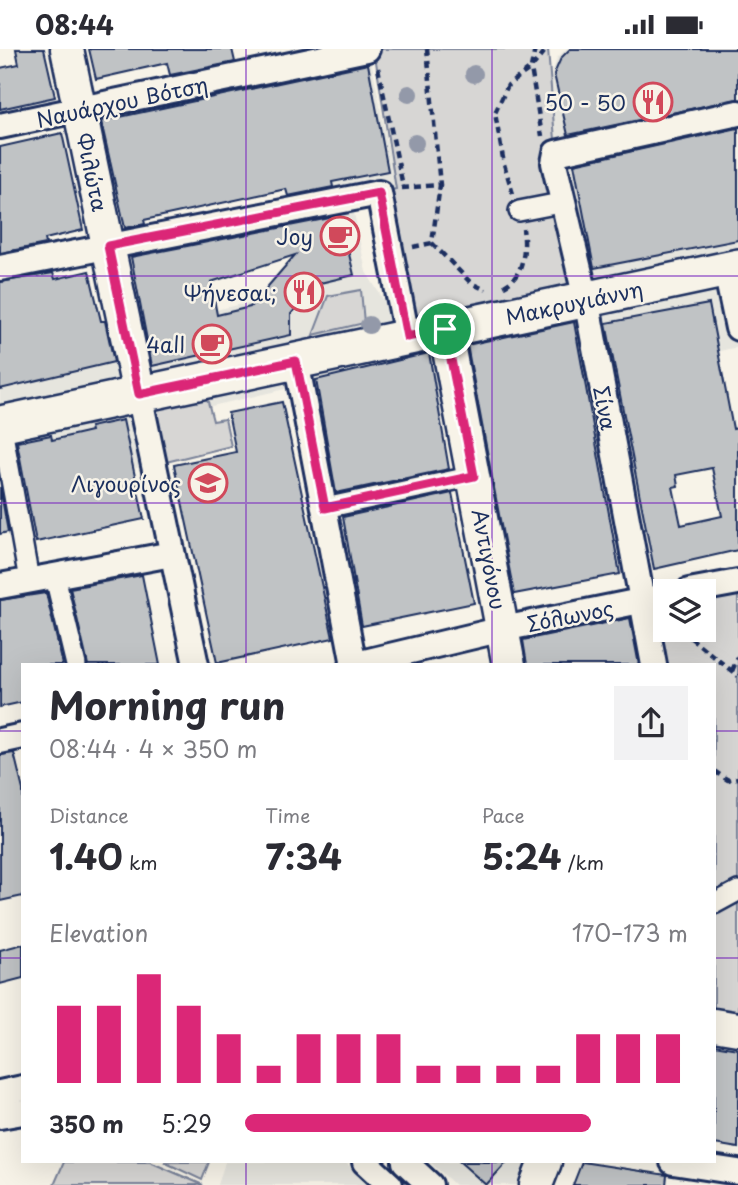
<!DOCTYPE html>
<html lang="en">
<head>
<meta charset="utf-8">
<style>
  body { margin:0; font-family:"Playpen Sans",sans-serif; background:#f2f2f3; color:#2b2b33; height:100vh; display:flex; flex-direction:column; font-size:26px; white-space:nowrap }
  * { box-sizing:border-box; margin:0 }
  p { font-size:23px; color:#7c7c81 }
  .icon { flex:none; width:38px; height:38px; fill:none; stroke:currentColor; stroke-width:2; stroke-linecap:round; stroke-linejoin:round }
  .map { position:relative; flex:1; overflow:hidden }
  .sheet { position:absolute; left:21px; top:614px; width:695px; height:500px; display:flex; flex-direction:column; background:#fff; border-radius:0px; box-shadow:0 7px 28px #0002 }
  .sheet>* { flex:none }
  .controls { position:absolute; left:653px; top:530px; display:grid; gap:14px }
  .controls a { display:grid; place-items:center; width:63px; height:63px; border-radius:0px; background:#fff; box-shadow:0 7px 28px #0002; font-size:35px }
  .pin { position:absolute; display:grid; place-items:center; width:60px; height:60px; color:#fff; margin:-30px; border:4px solid #fff; border-radius:50%; box-shadow:0 2px 7px #0007 }
  .round { display:grid; place-items:center; flex:none; width:74px; height:74px; border-radius:0px; background:#f2f2f3 }
  .summary { display:flex; align-items:center; justify-content:space-between; height:119px; padding:0 28px }
  h1 { font-size:38px; font-weight:700; line-height:52px }
  .metrics { display:grid; grid-template-columns:repeat(3,1fr); gap:10px; height:119px; padding:7px 28px }
  .metrics div { display:grid; align-content:center }
  .metrics b { font-size:35px; font-weight:700 }
  .metrics small { font-size:19px; font-weight:400 }
  .metrics p { font-size:19px }
  .chart { height:196px; padding:14px 28px }
  .chart p { display:flex; justify-content:space-between }
  .chart svg { width:100%; height:126px; margin-top:7px; stroke:#db2777; stroke-width:6 }
  ul { padding:0 28px; list-style:none; font-size:23px }
  li { display:grid; grid-template-columns:112px 84px 1fr; align-items:center; height:52px }
  li i { height:18px; border-radius:9px; background:#db2777 }
  .status { display:flex; justify-content:space-between; align-items:center; height:49px; padding:0 35px; background:#fff; direction:ltr }
  .status svg { height:19px; fill:currentColor }
  .map>svg:first-child { display:block }
</style>
</head>
<body>
<div class="status"><b>08:44</b><svg viewBox="0 0 49 12"><path d="M0 12V9h3v3zM5 12V6h3v6zM10 12V3h3v9zM15 12V0h3v12zM26 1h20v11H26zM47 4h2v5h-2z"/></svg></div>
<div class="map">
<svg width="738" height="1136" viewBox="0 0 738 1136">
  <rect width="100%" height="100%" fill="#f7f3e8"/>
  <filter id="ink" filterUnits="userSpaceOnUse"><feTurbulence type="fractalNoise" baseFrequency=".0143" numOctaves="2"/><feDisplacementMap in="SourceGraphic" scale="14" xChannelSelector="R" yChannelSelector="G"/><feConvolveMatrix kernelMatrix="1 2 1 2 8 2 1 2 1" color-interpolation-filters="sRGB"/></filter>
  <g filter="url(#ink)">
    <g fill="#e6e5de">
      <polygon points="304,0 369,0 396,140 352,154 366,223 407,288 538,69 557,9 566,0 649,0 615,71 640,174 738,153 738,298 306,391 294,338 133,375 141,418 0,445 0,307 280,247 332,145"/>
      <polygon points="225,1113 345,1113 369,1136 218,1136"/>
      <polygon points="430,1113 537,1113 528,1136 455,1136"/>
    </g>
    <g fill="#d7d6d4" stroke="#798299" stroke-width="2">
      <polygon points="374,0 548,0 556,104 586,250 407,288 379,144 396,140"/>
      <polygon points="361,241 364,274 313,286 328,247"/>
      <polygon points="207,349 213,372 225,370 231,397 166,413 153,361"/>
      <polygon points="738,533 738,967 714,963 714,616 654,616 642,551 665,547 665,581 704,581 704,542"/>
      <polygon points="64,1113 150,1113 203,1136 54,1136"/>
      <polygon points="164,1113 209,1113 202,1131"/>
    </g>
    <g fill="#c0c3c5" stroke="#1b2f5e" stroke-width="2" fill-rule="evenodd">
      <polygon points="16,0 44,0 55,48 0,60 0,19 19,15"/>
      <polygon points="89,0 232,0 235,13 170,26 167,14 96,30"/>
      <polygon points="570,0 738,0 738,50 568,86 554,25 561,9"/>
      <polygon points="368,15 388,122 332,133 333,138 288,147 286,140 144,171 145,175 125,179 101,72"/>
      <polygon points="738,79 738,191 594,219 574,115"/>
      <polygon points="62,84 83,181 45,190 46,195 0,204 0,98"/>
      <path d="M340 167 354 226 316 235 291 265V286L152 317 131 208ZM295 206 250 258 217 266 211 233Z"/>
      <polygon points="89,222 101,272 105,272 114,313 0,340 0,233 53,224 55,230"/>
      <path d="M709 255 733 380 738 379V501L654 520 606 274ZM712 419 722 467 681 476 673 438 678 437 676 426Z"/>
      <polygon points="574,273 620,525 514,545 467,296"/>
      <polygon points="429,304 449,420 336,444 316,331"/>
      <polygon points="282,353 333,589 217,614 174,416 236,403 228,364"/>
      <polygon points="123,371 144,470 36,493 17,393 51,386 52,391 91,382 90,378"/>
      <polygon points="0,438 8,483 0,485"/>
      <polygon points="452,444 474,554 362,577 343,468"/>
      <polygon points="142,526 160,616 88,616 70,539"/>
      <polygon points="46,544 63,616 23,616 23,653 0,658 0,551"/>
      <polygon points="630,569 639,616 527,616 523,591"/>
      <polygon points="14,704 23,741 23,847 0,852 0,706"/>
      <polygon points="23,895 23,929 0,935 0,901"/>
      <polygon points="714,996 738,1000 738,1099 714,1095"/>
      <polygon points="460,1113 507,1113 486,1136"/>
      <polygon points="582,1113 667,1126 666,1136 573,1136"/>
    </g>
    <g fill="none" stroke-linecap="round" stroke-linejoin="round">
      <defs>
        <g id="pedestrian">
          <polyline points="519,162 555,155"/>
          <polyline points="1,374 29,531"/>
          <polyline points="325,459 474,427"/>
          <polyline points="55,528 76,616"/>
          <polyline points="714,855 738,842"/>
        </g>
        <g id="minor">
          <polyline points="0,77 367,0"/>
          <polyline points="0,219 379,144 407,288"/>
          <polyline points="726,221 738,279"/>
          <polyline points="296,312 354,616"/>
          <polyline points="139,345 196,616"/>
          <polyline points="0,537 172,505"/>
          <polyline points="689,542 738,533"/>
          <polyline points="352,616 503,580 665,547"/>
          <polyline points="654,616 586,250 554,114 556,104 738,64"/>
          <polyline points="0,692 23,687"/>
          <polyline points="0,1044 23,1039"/>
          <polyline points="0,1067 23,1063"/>
          <polyline points="365,1113 390,1136"/>
          <polyline points="405,1113 430,1136"/>
          <polyline points="673,1113 738,1123"/>
        </g>
        <g id="tertiary">
          <polyline points="67,0 139,345"/>
          <polyline points="445,280 509,616"/>
          <polyline points="714,976 738,980"/>
          <polyline points="536,1136 545,1113"/>
        </g>
        <polyline id="secondary" points="0,375 738,218"/>
      </defs>
      <use href="#pedestrian" stroke="#1b2f5e" stroke-width="24"/>
      <use href="#minor" stroke="#1b2f5e" stroke-width="30"/>
      <use href="#tertiary" stroke="#1b2f5e" stroke-width="37"/>
      <use href="#secondary" stroke="#1b2f5e" stroke-width="40"/>
      <g stroke="#1b2f5e" stroke-width="4.5" stroke-dasharray="7 5" stroke-linecap="butt">
        <polyline points="427,0 440,136"/>
        <polyline points="535,0 531,19 542,87"/>
        <polyline points="378,19 403,137"/>
        <polyline points="402,139 440,136 432,194"/>
        <polyline points="513,145 504,115 495,64 508,36 531,19 547,0"/>
        <polyline points="432,194 471,234 486,241"/>
        <polyline points="413,198 432,194"/>
        <path d="M504 237C524 228 526 199 523 180"/>
        <polyline points="681,581 738,627"/>
        <polyline points="732,622 738,608"/>
        <polyline points="714,722 728,731 738,729"/>
      </g>
      <use href="#pedestrian" stroke="#f7f3e8" stroke-width="19"/>
      <use href="#minor" stroke="#f7f3e8" stroke-width="24"/>
      <use href="#tertiary" stroke="#f7f3e8" stroke-width="32"/>
      <use href="#secondary" stroke="#f7f3e8" stroke-width="35"/>
    </g>
    <g fill="#9399a9">
      <circle cx="474" cy="25" r="9"/>
      <circle cx="409" cy="45" r="9"/>
      <circle cx="415" cy="94" r="9"/>
      <circle cx="369" cy="276" r="9"/>
    </g>
  </g>
  <g fill="none" stroke-linecap="round" stroke-linejoin="round" filter="url(#ink)">
    <defs>
      <polygon id="route" points="379,144 407,288 445,280 474,427 325,459 296,312 139,345 108,197"/>
    </defs>
    <use href="#route" stroke="#fff" stroke-width="14"/>
    <use href="#route" stroke="#db2777" stroke-width="9"/>
  </g>
  <path fill="none" stroke="#7b2cbf" stroke-width="2" stroke-opacity="0.55" d="M246 0V616M492 0V616M0 227H738M0 454H738M0 682H23M714 682H738M0 909H23M714 909H738M246 1113V1136M492 1113V1136"/>
  <defs>
    <symbol id="restaurant-ring" viewBox="-11 -11 22 22"><circle r="9.5" fill="#f7f3e8" stroke="#d1495b" stroke-width="1.5"/><path d="M-5-6h1v4h1v-4h1v4h1v-4h1v5L-1.5 .5V6h-2V.5L-5-1ZM5-6V6H3V1.5H1.5Q1.5-4 5-6Z" fill="#d1495b"/></symbol>
    <symbol id="cafe-ring" viewBox="-11 -11 22 22"><circle r="9.5" fill="#f7f3e8" stroke="#d1495b" stroke-width="1.5"/><path d="M-5.5-4.5H6V0H3Q3 3.5 0 3.5H-2.5Q-5.5 3.5-5.5 0ZM3-3.2v2h1.7v-2ZM-6 4.5H4V6H-6Z" fill="#d1495b"/></symbol>
    <symbol id="school-ring" viewBox="-11 -11 22 22"><circle r="9.5" fill="#f7f3e8" stroke="#d1495b" stroke-width="1.5"/><path d="M0-5L7-2L0 1L-7-2ZM-4 1L0 2.5L4 1V4Q0 6-4 4Z" fill="#d1495b"/></symbol>
  </defs>
  <g fill-rule="evenodd">
    <use href="#restaurant-ring" x="631" y="31" width="44" height="44"/>
    <use href="#cafe-ring" x="318" y="165" width="44" height="44"/>
    <use href="#restaurant-ring" x="282" y="221" width="44" height="44"/>
    <use href="#cafe-ring" x="190" y="273" width="44" height="44"/>
    <use href="#school-ring" x="186" y="412" width="44" height="44"/>
  </g>
  <g text-anchor="middle" dominant-baseline="central" stroke-width="5" stroke-linejoin="round" paint-order="stroke">
    <g font-size="21" fill="#1b2f5e" stroke="#f7f3e8">
      <text transform="translate(122 52) rotate(-12)">Ναυάρχου Βότση</text>
      <text transform="translate(93 123) rotate(78)">Φιλώτα</text>
      <text transform="translate(574 253) rotate(-12)">Μακρυγιάννη</text>
      <text transform="translate(606 359) rotate(79)">Σίνα</text>
      <text transform="translate(490 510) rotate(79)">Αντιγόνου</text>
      <text transform="translate(570 566) rotate(-11)">Σόλωνος</text>
    </g>
    <g font-size="21" fill="#1b2f5e" stroke="#f7f3e8" text-anchor="end">
      <text x="626" y="53">50 - 50</text>
      <text x="313" y="187">Joy</text>
      <text x="277" y="243">Ψήνεσαι;</text>
      <text x="185" y="295">4all</text>
      <text x="181" y="434">Λιγουρίνος</text>
    </g>
  </g>
</svg>
<div class="controls">
<a><svg class="icon" aria-label="layers" viewBox="0 0 24 24"><path d="M12 4l9 5-9 5-9-5zM3 14l9 5 9-5"/></svg></a>
</div>
<div class="pin" style="left:445px;top:280px;background:#1e9e55"><svg class="icon" aria-label="arrive" viewBox="0 0 24 24"><path d="M6 21V4h12l-3 4 3 4H6"/></svg></div>
<section class="sheet">
<div class="summary"><div><h1>Morning run</h1><p>08:44 · 4 × 350 m</p></div><a class="round"><svg class="icon" aria-label="share" viewBox="0 0 24 24"><path d="M12 15V3M7 8l5-5 5 5M5 13v7h14v-7"/></svg></a></div>
<div class="metrics">
<div><p>Distance</p><b>1.40<small> km</small></b></div>
<div><p>Time</p><b>7:34</b></div>
<div><p>Pace</p><b>5:24<small> /km</small></b></div>
</div>
<div class="chart"><p><span>Elevation</span>170–173 m</p>
<svg viewBox="0 0 160 44" preserveAspectRatio="none"><path d="M5 44V17M15 44V17M25 44V6M35 44V17M45 44V27M55 44V38M65 44V27M75 44V27M85 44V27M95 44V38M105 44V38M115 44V38M125 44V38M135 44V27M145 44V27M155 44V27"/></svg>
</div>
<ul>
<li><b>350 m</b>5:29<i style="width:78%"></i></li>
</ul>
</section>
</div>
</body>
</html>
